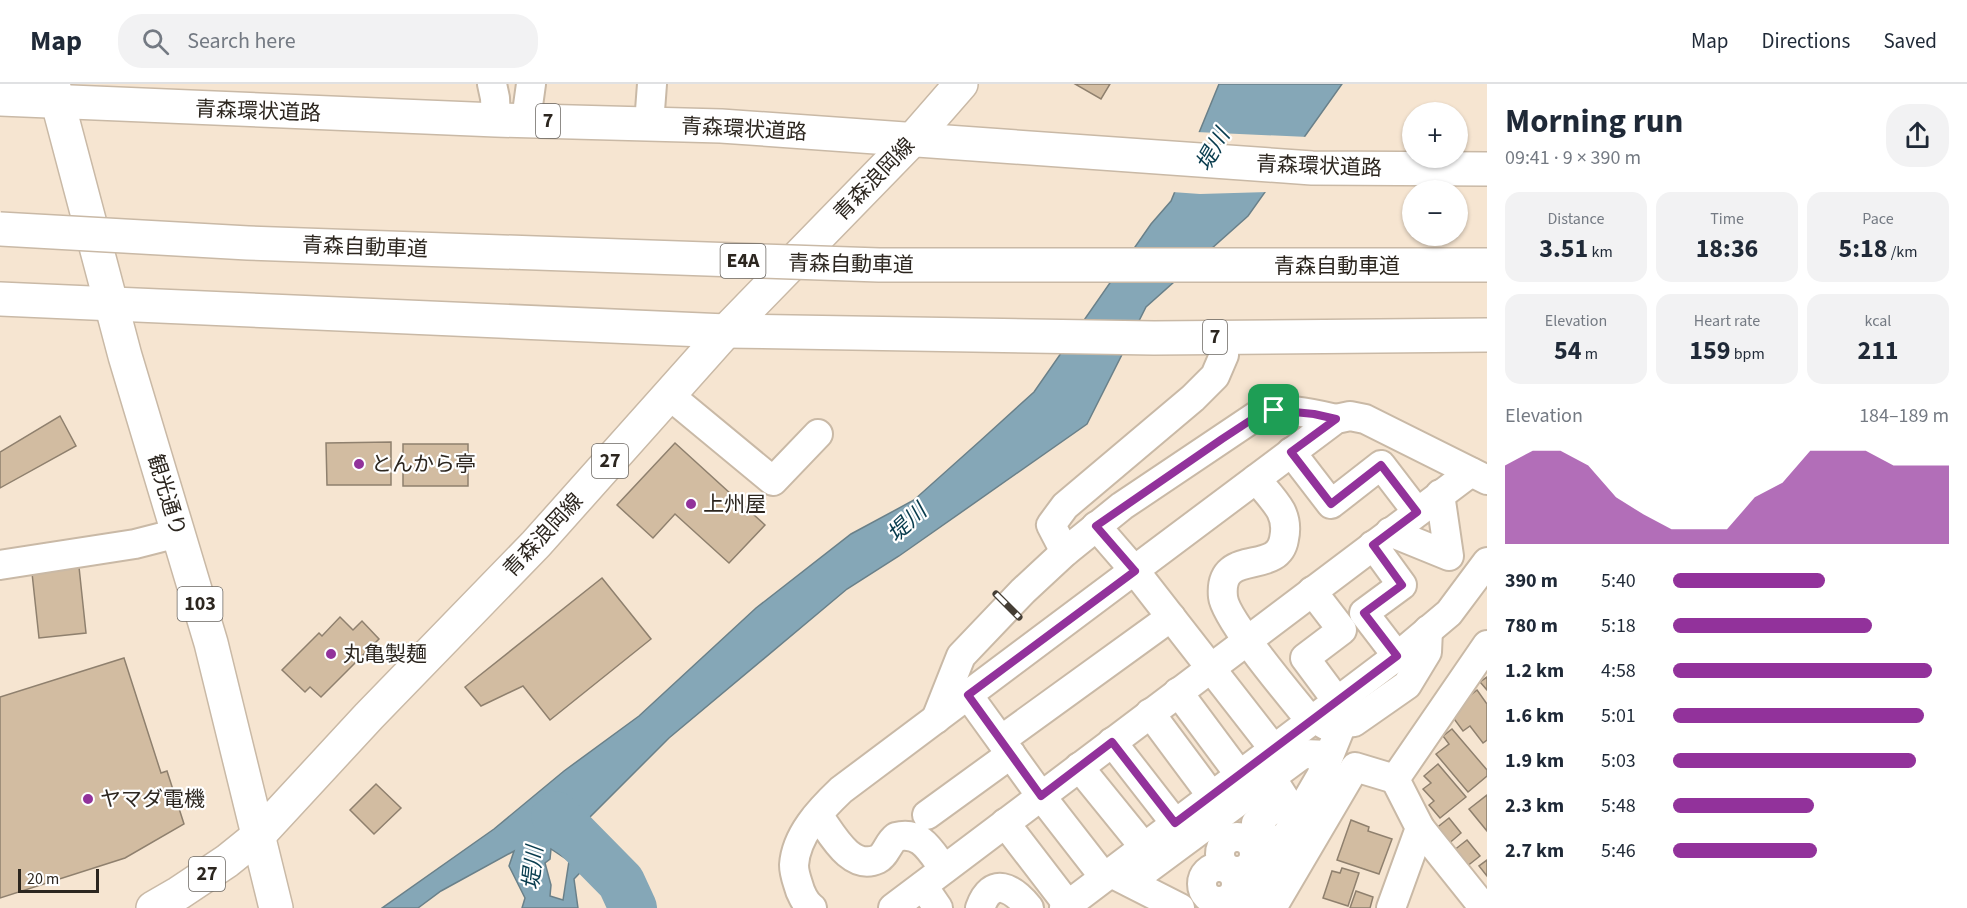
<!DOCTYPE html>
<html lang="en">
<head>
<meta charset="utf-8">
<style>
  body { margin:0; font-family:"Source Sans 3","Noto Sans JP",sans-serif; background:#f2f2f3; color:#1f2937; height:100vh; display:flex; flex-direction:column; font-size:22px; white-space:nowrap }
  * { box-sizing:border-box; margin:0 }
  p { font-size:20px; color:#747a83 }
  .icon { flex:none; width:33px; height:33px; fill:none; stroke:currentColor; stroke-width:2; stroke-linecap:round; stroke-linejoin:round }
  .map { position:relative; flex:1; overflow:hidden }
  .drawer { display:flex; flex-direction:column; background:#fff; width:480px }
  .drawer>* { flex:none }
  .tools { position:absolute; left:1402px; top:18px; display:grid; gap:12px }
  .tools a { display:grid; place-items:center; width:66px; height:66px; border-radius:50%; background:#fff; box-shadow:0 2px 4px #0004; font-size:30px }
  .scale { position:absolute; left:18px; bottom:15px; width:81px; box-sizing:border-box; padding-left:6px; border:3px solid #2c261f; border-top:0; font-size:16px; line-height:21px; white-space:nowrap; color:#2c261f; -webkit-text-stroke:4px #fff; paint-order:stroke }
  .pin { position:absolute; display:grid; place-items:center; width:51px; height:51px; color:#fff; margin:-26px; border-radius:12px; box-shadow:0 3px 9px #0006 }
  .round { display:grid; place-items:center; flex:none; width:63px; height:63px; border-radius:24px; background:#f2f2f3 }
  .headline { display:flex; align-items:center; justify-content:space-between; height:102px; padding:0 18px }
  h1 { font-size:33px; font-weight:700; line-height:45px }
  .figures { display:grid; grid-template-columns:repeat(3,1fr); gap:9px; height:102px; padding:6px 18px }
  .figures div { display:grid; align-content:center; border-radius:15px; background:#f2f2f3; text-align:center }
  .figures b { font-size:26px; font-weight:700 }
  .figures small { font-size:16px; font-weight:400 }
  .figures p { font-size:16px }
  .chart { height:168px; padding:12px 18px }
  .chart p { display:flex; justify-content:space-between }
  .chart svg { width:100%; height:108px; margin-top:6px; fill:#92329b; opacity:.7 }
  ul { padding:0 18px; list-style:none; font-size:20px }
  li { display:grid; grid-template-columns:96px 72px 1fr; align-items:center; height:45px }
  li i { height:15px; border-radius:8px; background:#92329b }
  header { display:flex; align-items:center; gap:36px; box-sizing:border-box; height:84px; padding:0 30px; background:#fff; border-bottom:2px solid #e0e1e3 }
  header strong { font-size:28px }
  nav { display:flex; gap:33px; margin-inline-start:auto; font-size:21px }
  .search { width:420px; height:54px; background:#f2f2f3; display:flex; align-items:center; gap:15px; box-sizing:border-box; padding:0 21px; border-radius:24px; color:#747a83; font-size:22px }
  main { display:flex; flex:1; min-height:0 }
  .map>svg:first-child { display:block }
</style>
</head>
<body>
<header>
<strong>Map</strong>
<div class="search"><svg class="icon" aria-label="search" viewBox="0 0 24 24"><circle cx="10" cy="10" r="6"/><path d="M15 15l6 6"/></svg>Search here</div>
<nav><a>Map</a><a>Directions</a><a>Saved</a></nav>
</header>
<main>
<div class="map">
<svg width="1487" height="824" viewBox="0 0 1487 824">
  <rect width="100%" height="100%" fill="#f6e5d1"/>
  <path fill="#85a7b7" stroke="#6a8089" stroke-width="1.5" fill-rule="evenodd" d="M1219 0H1342L1248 132 1146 223 1087 340 899 472 847 505 669 654 586 737 598 770 574 795 578 824H522L525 814 509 782 514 767 441 807 418 824H382L494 745 564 687 639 632 756 524 851 450 914 416 980 357 1034 308 1151 140 1171 117ZM551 765 569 777 563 816 550 812 551 801 545 779 550 775Z"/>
  <polygon fill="#f6e5d1" points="1196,48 1308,53 1268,108 1200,110 1172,108"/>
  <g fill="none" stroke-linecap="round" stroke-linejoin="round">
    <polyline stroke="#85a7b7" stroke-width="48" points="555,731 621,798 633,824"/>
  </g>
  <g fill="#d2bca1" stroke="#8f806e" stroke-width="1.5">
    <polygon points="1075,0 1110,0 1101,15"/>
    <polygon points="60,332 76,362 0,404 0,368"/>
    <polygon points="391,358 391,401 327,401 326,359"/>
    <polygon points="675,359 765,441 729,479 675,430 653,454 617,421"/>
    <rect x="403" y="360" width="65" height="42"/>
    <polygon points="79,483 86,549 39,554 32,489"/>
    <polygon points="602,494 651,555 550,636 523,602 481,622 465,603"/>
    <polygon points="340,533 353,546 362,537 379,555 321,613 310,603 305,608 282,586 319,549 322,552"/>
    <polygon points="124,574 161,689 167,687 184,740 125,774 0,814 0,613"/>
    <polygon points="1487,593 1487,606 1480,598"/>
    <polygon points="1477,606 1487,620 1487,656 1483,659 1470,642 1463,647 1449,628"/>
    <polygon points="1452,645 1487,686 1487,692 1468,708 1436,670 1449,660 1443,652"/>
    <polygon points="1438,680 1466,713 1440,734 1429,721 1434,717 1423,705 1431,699 1424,692"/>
    <polygon points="376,700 401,724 374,750 350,726"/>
    <polygon points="1487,711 1487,747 1469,725"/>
    <polygon points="1449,734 1461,749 1446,762 1434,746"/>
    <polygon points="1351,736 1369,743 1368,747 1392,755 1379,790 1337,776"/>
    <polygon points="1467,756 1480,772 1466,783 1453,767"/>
    <polygon points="1487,776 1487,792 1479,782"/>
    <polygon points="1342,784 1359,789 1348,822 1323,814 1332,787 1340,789"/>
    <polygon points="1356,807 1373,813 1370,824 1350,824"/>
  </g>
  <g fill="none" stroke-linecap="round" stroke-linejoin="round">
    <defs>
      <g id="minor">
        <polyline points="492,0 495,14 496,36"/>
        <polyline points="526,36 531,0"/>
        <polyline points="649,40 652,0"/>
        <polyline points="669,311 773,397 818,350"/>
        <polyline points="1291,368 1331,420 1381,381 1417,428"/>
        <path d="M1256 395C1264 405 1275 416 1281 427 1285 435 1286 446 1284 455 1278 493 1218 462 1223 513 1225 535 1293 615 1310 636"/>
        <polyline points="1096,442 1135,487 1273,664"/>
        <polyline points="1390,448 1449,472 1440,410"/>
        <polyline points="1373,461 1402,501 1364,529 1397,572"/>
        <polyline points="1065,468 1051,441 1065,422 1193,314 1215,292 1224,271 1225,253"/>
        <polyline points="0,481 135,460 178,449"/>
        <polyline points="1312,507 1342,546 1305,574 1337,617"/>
        <polyline points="1178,608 1239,690"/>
        <polyline points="968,611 1041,712 1104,793"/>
        <polyline points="1150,629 1211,711"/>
        <path d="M936 635 961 572 1023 507 1065 468 1122 422 1259 330C1286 323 1310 329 1336 335"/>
        <polyline points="1325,641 1354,638 1407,601 1427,568 1428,546"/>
        <polyline points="1001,656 1171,533"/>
        <polyline points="1112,658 1175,739"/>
        <polyline points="1079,683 1144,763"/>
        <polyline points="1271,693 1285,715 1256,739 1277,767"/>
        <path d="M818 731C831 748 850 788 878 775 886 771 888 759 896 753 921 746 931 768 944 785"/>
        <polyline points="927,731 1011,670"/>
        <polyline points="1005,739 1068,821"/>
        <polyline points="1420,744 1484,824"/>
        <circle cx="1237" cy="770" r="17"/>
        <circle cx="1219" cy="800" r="17"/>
        <polyline points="1115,791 1180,824"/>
        <polyline points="1130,798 1303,670 1329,671"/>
        <polyline points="923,802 938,824"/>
        <path d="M812 824C805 819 800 808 798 800 796 794 794 787 794 781 796 751 820 726 841 706L1336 335 1350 332 1365 335 1487 396"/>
        <polyline points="893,824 1471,388"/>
        <path d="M980 824C992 791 1013 804 1029 824"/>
        <polyline points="1064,824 1405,566 1449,529 1487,478"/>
        <polyline points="1244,824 1321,692 1342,640"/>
        <polyline points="1272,824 1355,683 1395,695"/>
        <polyline points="1391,824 1420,744 1395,695 1487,561"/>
      </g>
      <polyline id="major" points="153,824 179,809 227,777 258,752 369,632 536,460 726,247 913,55 961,0"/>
      <g id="highway">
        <polyline points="53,0 125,272 211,559 276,824"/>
        <polyline points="0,15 496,36 721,42 1312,84 1487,85"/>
        <polyline points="0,215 726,247 1154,254 1487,251"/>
      </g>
    </defs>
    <use href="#minor" stroke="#c9b9a6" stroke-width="32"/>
    <use href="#major" stroke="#c9b9a6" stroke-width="36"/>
    <use href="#highway" stroke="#c9b9a6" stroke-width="36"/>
    <use href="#minor" stroke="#fff" stroke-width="28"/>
    <use href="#major" stroke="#fff" stroke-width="33"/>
    <use href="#highway" stroke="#fff" stroke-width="33"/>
    <defs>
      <polyline id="rail" points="996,510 1019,533"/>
    </defs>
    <use href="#rail" stroke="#453e35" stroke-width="7"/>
    <use href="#rail" stroke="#fff" stroke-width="4.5" stroke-dasharray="14" stroke-linecap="butt"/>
    <defs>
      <polyline id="highway-bridge" points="0,145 248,159 879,181 1487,181"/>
    </defs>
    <use href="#highway-bridge" stroke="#c9b9a6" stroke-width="36" stroke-linecap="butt"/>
    <use href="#highway-bridge" stroke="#fff" stroke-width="33"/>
  </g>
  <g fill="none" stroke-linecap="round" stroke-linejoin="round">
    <defs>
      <polygon id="route" points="1274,326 1314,330 1336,335 1291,368 1331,420 1381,381 1417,428 1373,461 1402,501 1364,529 1397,572 1175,739 1112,658 1041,712 968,611 1135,487 1096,442 1222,355 1260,330"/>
    </defs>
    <use href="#route" stroke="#fff" stroke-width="12"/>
    <use href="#route" stroke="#92329b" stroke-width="8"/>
  </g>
  <g fill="#92329b" stroke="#fff" stroke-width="2">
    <circle cx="359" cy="380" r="6"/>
    <circle cx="691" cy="420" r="6"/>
    <circle cx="331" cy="570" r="6"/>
    <circle cx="88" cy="715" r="6"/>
  </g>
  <g text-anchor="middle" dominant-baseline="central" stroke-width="4.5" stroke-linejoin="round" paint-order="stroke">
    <g fill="#fff" stroke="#6b6762" stroke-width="1.5">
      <rect x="536" y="20" width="24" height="34" rx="4.5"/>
      <rect x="720.5" y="160" width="45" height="34" rx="4.5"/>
      <rect x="1203" y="236" width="24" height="34" rx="4.5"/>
      <rect x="592" y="360" width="36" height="34" rx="4.5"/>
      <rect x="177.5" y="503" width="45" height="34" rx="4.5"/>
      <rect x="189" y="773" width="36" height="34" rx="4.5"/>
    </g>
    <g font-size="20" font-weight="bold" fill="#2c261f">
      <text x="548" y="37">7</text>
      <text x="743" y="177">E4A</text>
      <text x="1215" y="253">7</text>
      <text x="610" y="377">27</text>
      <text x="200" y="520">103</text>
      <text x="207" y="790">27</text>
    </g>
    <g font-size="21" fill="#2c261f" stroke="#fff">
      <text transform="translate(258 27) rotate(2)">青森環状道路</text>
      <text transform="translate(744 45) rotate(3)">青森環状道路</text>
      <text transform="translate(1319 82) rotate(2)">青森環状道路</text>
      <text transform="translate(874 95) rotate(-46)">青森浪岡線</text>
      <text transform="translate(365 163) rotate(2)">青森自動車道</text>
      <text transform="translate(851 180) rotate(1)">青森自動車道</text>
      <text x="1337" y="182">青森自動車道</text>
      <text transform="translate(167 411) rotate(73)">観光通り</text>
      <text transform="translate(543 451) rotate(-47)">青森浪岡線</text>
    </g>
    <g font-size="21" fill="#2c261f" stroke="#fff" text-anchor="start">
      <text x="371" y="380">とんから亭</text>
      <text x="703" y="420">上州屋</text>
      <text x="343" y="570">丸亀製麺</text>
      <text x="100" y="715">ヤマダ電機</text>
    </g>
    <g font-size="22" font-style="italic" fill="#073b4d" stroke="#fff">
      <text transform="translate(1213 66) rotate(-60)">堤川</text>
      <text transform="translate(907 439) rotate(-43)">堤川</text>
      <text transform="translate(533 784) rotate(-84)">堤川</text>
    </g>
  </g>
</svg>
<div class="tools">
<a>+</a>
<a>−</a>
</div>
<div class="scale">20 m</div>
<div class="pin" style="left:1274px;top:326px;background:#1e9e55"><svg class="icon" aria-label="arrive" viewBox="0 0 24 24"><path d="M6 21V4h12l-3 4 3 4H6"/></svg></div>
</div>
<section class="drawer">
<div class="headline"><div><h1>Morning run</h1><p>09:41 · 9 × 390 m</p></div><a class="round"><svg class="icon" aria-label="share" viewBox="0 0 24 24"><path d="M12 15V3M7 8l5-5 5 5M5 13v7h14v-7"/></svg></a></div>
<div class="figures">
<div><p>Distance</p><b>3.51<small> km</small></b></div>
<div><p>Time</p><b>18:36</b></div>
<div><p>Pace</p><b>5:18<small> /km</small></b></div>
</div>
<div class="figures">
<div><p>Elevation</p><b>54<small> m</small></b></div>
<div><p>Heart rate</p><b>159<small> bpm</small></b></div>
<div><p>kcal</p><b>211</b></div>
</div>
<div class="chart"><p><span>Elevation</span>184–189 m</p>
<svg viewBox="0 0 160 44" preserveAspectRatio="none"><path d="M0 44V12L10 6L20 6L30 12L40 25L50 32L60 38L70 38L80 38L90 25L100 19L110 6L120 6L130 6L140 12L150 12L160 12V44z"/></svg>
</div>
<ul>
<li><b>390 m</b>5:40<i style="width:55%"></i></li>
<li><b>780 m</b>5:18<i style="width:72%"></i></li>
<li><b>1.2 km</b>4:58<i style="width:94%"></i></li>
<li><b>1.6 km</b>5:01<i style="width:91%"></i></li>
<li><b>1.9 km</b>5:03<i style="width:88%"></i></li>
<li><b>2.3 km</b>5:48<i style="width:51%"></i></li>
<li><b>2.7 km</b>5:46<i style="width:52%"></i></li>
</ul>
</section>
</main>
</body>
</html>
